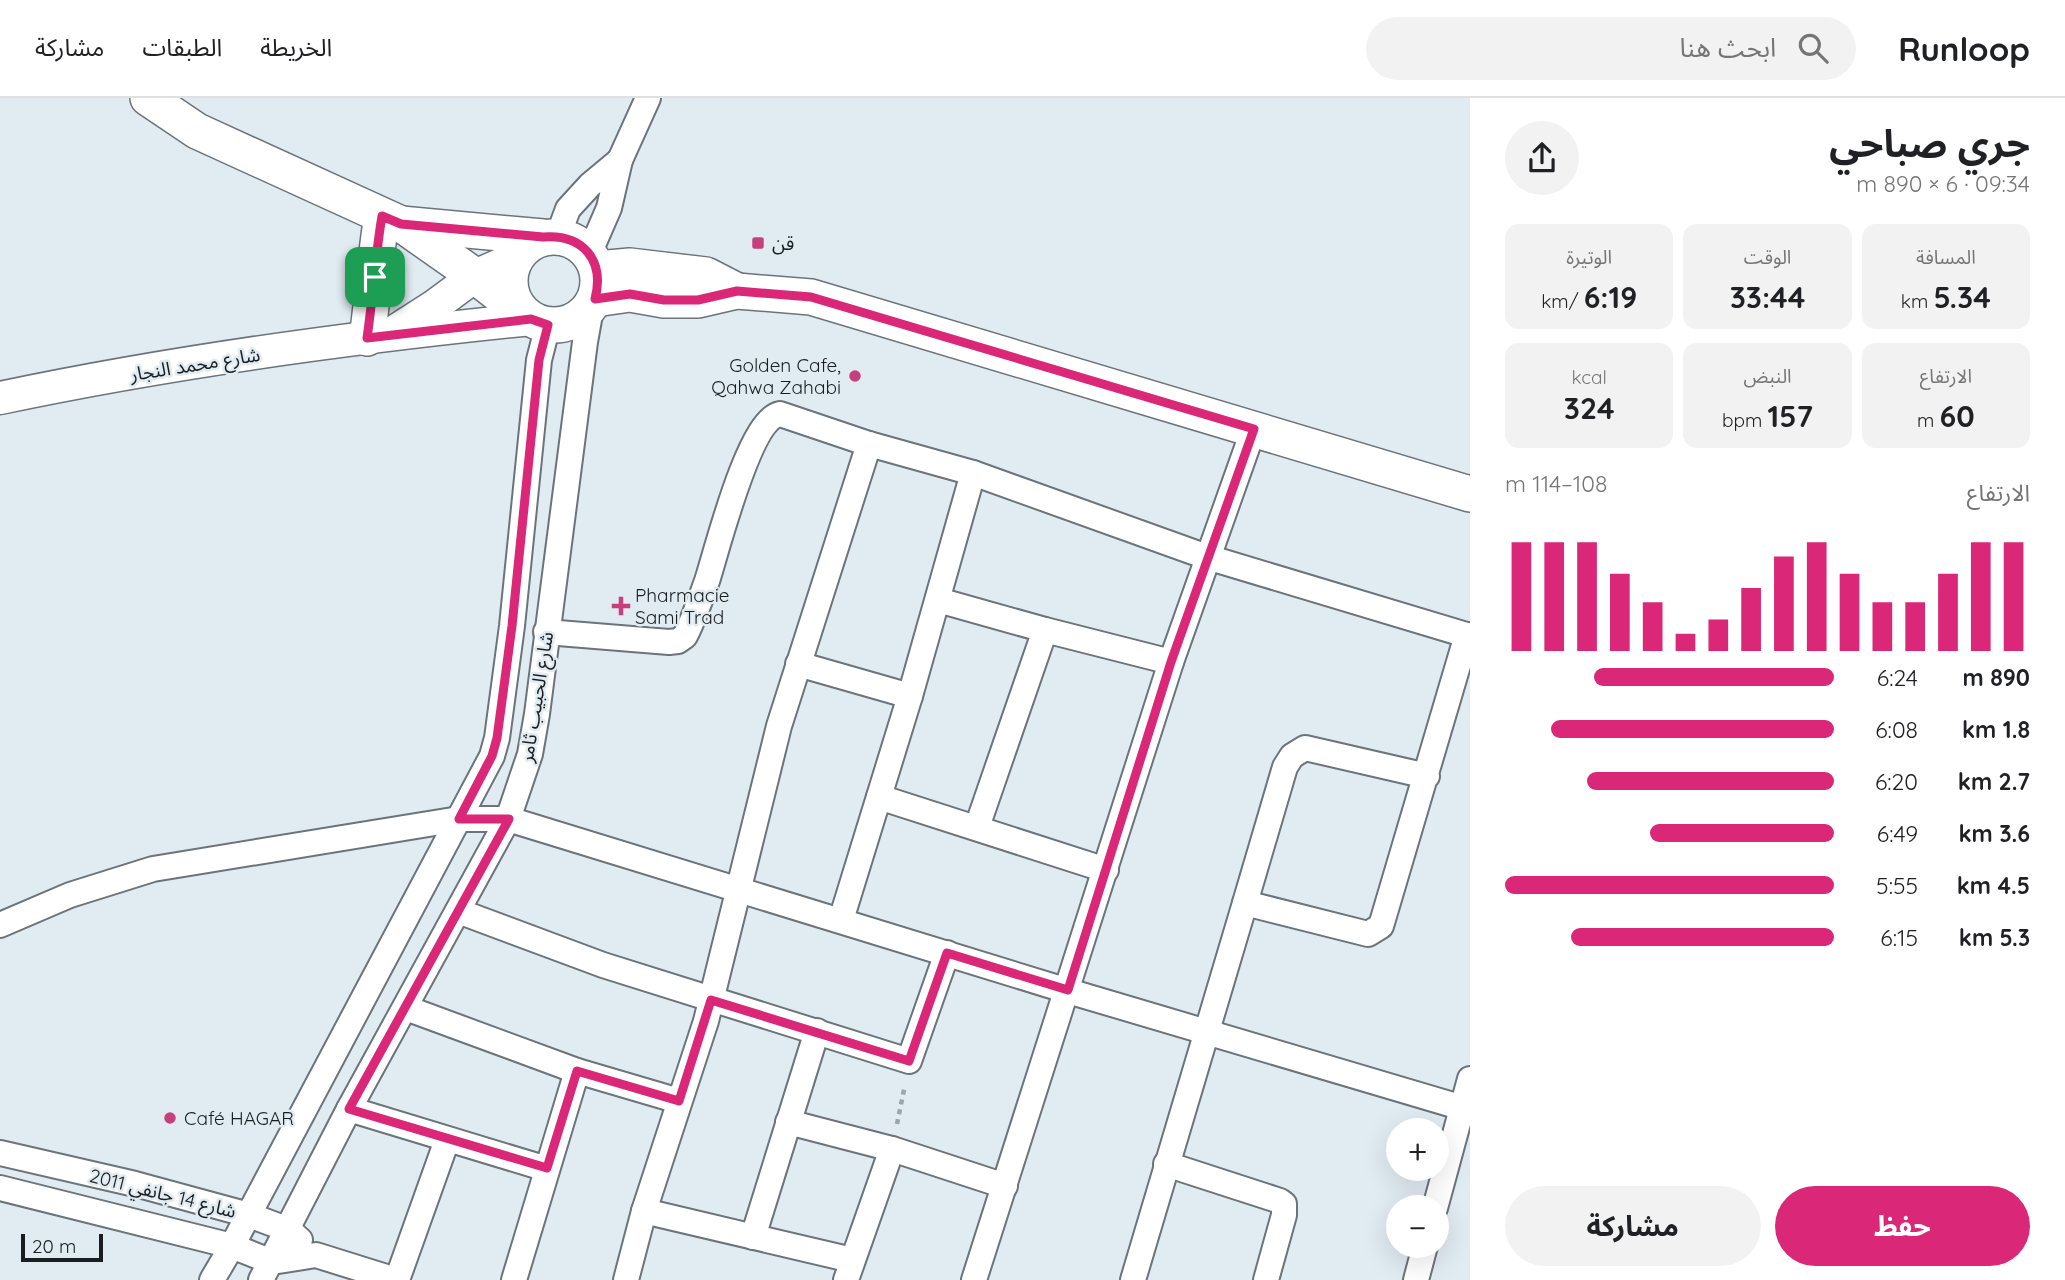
<!DOCTYPE html>
<html lang="ar">
<head>
<meta charset="utf-8">
<style>
  body { margin:0; font-family:Quicksand,"Noto Sans Arabic",sans-serif; background:#f2f2f2; color:#202124; direction:rtl; height:100vh; display:flex; flex-direction:column; font-size:26px; white-space:nowrap }
  * { box-sizing:border-box; margin:0 }
  p { font-size:23px; color:#757577 }
  .icon { flex:none; width:38px; height:38px; fill:none; stroke:currentColor; stroke-width:2; stroke-linecap:round; stroke-linejoin:round }
  .map { position:relative; flex:1; overflow:hidden; direction:ltr }
  .panel { display:flex; flex-direction:column; background:#fff; width:595px }
  .panel>* { flex:none }
  .fabs { position:absolute; left:1386px; top:1020px; display:grid; gap:14px }
  .fabs a { display:grid; place-items:center; width:63px; height:63px; border-radius:50%; background:#fff; box-shadow:0 7px 28px #0002; font-size:35px }
  .scale { position:absolute; left:21px; bottom:18px; width:82px; box-sizing:border-box; padding-left:7px; border:4px solid #1a1e20; border-top:0; font-size:19px; line-height:24px; white-space:nowrap; color:#1a1e20; -webkit-text-stroke:5px #e1ebf2; paint-order:stroke }
  .pin { position:absolute; display:grid; place-items:center; width:60px; height:60px; color:#fff; margin:-30px; border-radius:14px; box-shadow:0 4px 10px #0006 }
  .round { display:grid; place-items:center; flex:none; width:74px; height:74px; border-radius:37px; background:#f2f2f2 }
  .headline { display:flex; align-items:center; justify-content:space-between; height:119px; padding:0 35px }
  h1 { font-size:38px; font-weight:700; line-height:52px }
  .stats { display:grid; grid-template-columns:repeat(3,1fr); gap:10px; height:119px; padding:7px 35px }
  .stats div { display:grid; align-content:center; border-radius:14px; background:#f2f2f2; text-align:center }
  .stats b { font-size:30px; font-weight:700 }
  .stats small { font-size:19px; font-weight:400 }
  .stats p { font-size:19px }
  .chart { height:196px; padding:14px 35px }
  .chart p { display:flex; justify-content:space-between }
  .chart svg { width:100%; height:126px; margin-top:7px; stroke:#db2777; stroke-width:6 }
  .button { display:flex; gap:14px; margin-top:auto; padding:14px 35px }
  .button a { flex:1; height:80px; border-radius:42px; background:#db2777; color:#fff; font-size:28px; font-weight:700; line-height:80px; text-align:center }
  .button a+a { background:#f2f2f2; color:#202124 }
  ul { padding:0 35px; list-style:none; font-size:23px }
  li { display:grid; grid-template-columns:112px 84px 1fr; align-items:center; height:52px }
  li i { height:18px; border-radius:9px; background:#db2777 }
  header { display:flex; align-items:center; gap:42px; box-sizing:border-box; height:98px; padding:0 35px; background:#fff; border-bottom:2px solid #e0e0e0 }
  header strong { font-size:33px }
  nav { display:flex; gap:38px; margin-inline-start:auto; font-size:24px }
  .search { width:490px; height:63px; background:#f2f2f2; display:flex; align-items:center; gap:18px; box-sizing:border-box; padding:0 24px; border-radius:38px; color:#757577; font-size:26px }
  main { display:flex; flex:1; min-height:0 }
  .map>svg:first-child { display:block }
</style>
</head>
<body>
<header>
<strong>Runloop</strong>
<div class="search"><svg class="icon" aria-label="search" viewBox="0 0 24 24"><circle cx="10" cy="10" r="6"/><path d="M15 15l6 6"/></svg>ابحث هنا</div>
<nav><a>الخريطة</a><a>الطبقات</a><a>مشاركة</a></nav>
</header>
<main>
<section class="panel">
<div class="headline"><div><h1>جري صباحي</h1><p>09:34 · 6 × 890 m</p></div><a class="round"><svg class="icon" aria-label="share" viewBox="0 0 24 24"><path d="M12 15V3M7 8l5-5 5 5M5 13v7h14v-7"/></svg></a></div>
<div class="stats">
<div><p>المسافة</p><b>5.34<small> km</small></b></div>
<div><p>الوقت</p><b>33:44</b></div>
<div><p>الوتيرة</p><b>6:19<small> /km</small></b></div>
</div>
<div class="stats">
<div><p>الارتفاع</p><b>60<small> m</small></b></div>
<div><p>النبض</p><b>157<small> bpm</small></b></div>
<div><p>kcal</p><b>324</b></div>
</div>
<div class="chart"><p><span>الارتفاع</span>108–114 m</p>
<svg viewBox="0 0 160 44" preserveAspectRatio="none"><path d="M5 44V6M15 44V6M25 44V6M35 44V17M45 44V27M55 44V38M65 44V33M75 44V22M85 44V11M95 44V6M105 44V17M115 44V27M125 44V27M135 44V17M145 44V6M155 44V6"/></svg>
</div>
<ul>
<li><b>890 m</b>6:24<i style="width:73%"></i></li>
<li><b>1.8 km</b>6:08<i style="width:86%"></i></li>
<li><b>2.7 km</b>6:20<i style="width:75%"></i></li>
<li><b>3.6 km</b>6:49<i style="width:56%"></i></li>
<li><b>4.5 km</b>5:55<i style="width:100%"></i></li>
<li><b>5.3 km</b>6:15<i style="width:80%"></i></li>
</ul>
<div class="button"><a>حفظ</a><a>مشاركة</a></div>
</section>
<div class="map">
<svg width="1470" height="1182" viewBox="0 0 1470 1182">
  <rect width="100%" height="100%" fill="#e1ebf2"/>
  <g fill="none" stroke-linecap="round" stroke-linejoin="round">
    <defs>
      <g id="minor">
        <polyline points="620,62 648,0"/>
        <polyline points="558,138 568,111 590,87 620,62 609,110 589,156"/>
        <polyline points="938,502 1045,532 1171,564"/>
        <path d="M546 534 669 544 678 543 685 538C694 521 700 502 707 483 717 452 749 322 780 316L869 346 973 375 1207 459 1470 538"/>
        <polyline points="798,566 910,598"/>
        <polyline points="1427,678 1305,650 1292,658 1285,669 1245,805 1368,836 1381,828 1467,537"/>
        <polyline points="879,699 1106,772"/>
        <polyline points="977,729 1045,532"/>
        <polyline points="458,813 603,867 909,963 947,855"/>
        <polyline points="841,822 910,598 973,375"/>
        <polyline points="0,827 70,797 153,771 459,721 508,721 1068,893 1470,1012"/>
        <polyline points="406,910 577,973 679,1003"/>
        <polyline points="349,1011 547,1071"/>
        <polyline points="788,1024 892,1051 1005,1088"/>
        <polyline points="0,1055 135,1086 249,1117 289,1132 300,1142"/>
        <polyline points="1166,1066 1280,1103 1284,1106 1284,1117 1266,1182"/>
        <polyline points="0,1090 232,1148 272,1164 316,1157 396,1182"/>
        <polyline points="1435,1110 1470,981"/>
        <polyline points="644,1113 852,1162"/>
        <polyline points="753,1139 817,933"/>
        <polyline points="212,1182 232,1148 492,658 497,640 512,528 539,262 548,227"/>
        <polyline points="261,1182 349,1011 508,721 530,656 537,616 585,244 592,205"/>
        <polyline points="397,1182 447,1042"/>
        <polyline points="514,1182 577,973"/>
        <polyline points="626,1182 644,1113 706,923 779,628 869,346"/>
        <polyline points="846,1182 892,1051"/>
        <polyline points="974,1182 1171,564 1254,330"/>
        <polyline points="1133,1182 1245,805"/>
        <polyline points="1416,1182 1425,1148"/>
      </g>
      <g id="tertiary">
        <polyline points="397,232 433,209 475,178 516,160"/>
        <path d="M0 300C175 263 354 239 532 221"/>
      </g>
      <g id="secondary">
        <polyline points="148,0 197,33 401,126 475,178 524,216"/>
        <polyline points="401,126 543,139"/>
        <circle cx="554" cy="183" r="44"/>
        <polyline points="597,171 630,168 706,177 737,193"/>
        <polyline points="595,201 630,196 664,202 698,202 737,193 811,199 1470,396"/>
        <path d="M367 240C373 199 375 159 382 118"/>
      </g>
    </defs>
    <use href="#minor" stroke="#6b747a" stroke-width="28"/>
    <use href="#tertiary" stroke="#6b747a" stroke-width="35"/>
    <use href="#secondary" stroke="#6b747a" stroke-width="38"/>
    <polyline stroke="#9da5aa" stroke-width="4.5" stroke-dasharray="5 5" stroke-linecap="butt" points="897,1026 905,987"/>
    <use href="#minor" stroke="#fff" stroke-width="24"/>
    <use href="#tertiary" stroke="#fff" stroke-width="32"/>
    <use href="#secondary" stroke="#fff" stroke-width="35"/>
  </g>
  <g fill="none" stroke-linecap="round" stroke-linejoin="round">
    <defs>
      <path id="route" d="M382 118 401 126 543 139C583 136 605 162 595 201L630 196 664 202H698L737 193 811 199 1254 331 1171 564 1068 892 947 855 909 963 711 902 679 1003 577 973 547 1070 349 1011 509 721H459L492 658 497 640 512 528 539 262 548 227 531 221 367 240C373 199 375 159 382 118Z"/>
    </defs>
    <use href="#route" stroke="#fff" stroke-width="14"/>
    <use href="#route" stroke="#db2777" stroke-width="9"/>
  </g>
  <g fill="#c7407e" stroke="#e1ebf2" stroke-width="2.5">
    <rect x="751" y="138" width="14" height="14" rx="3.5"/>
    <circle cx="855" cy="278" r="7"/>
    <path d="M617.5 497.5h7v7h7v7h-7v7h-7v-7h-7v-7h7z"/>
    <circle cx="170" cy="1020" r="7"/>
  </g>
  <g text-anchor="middle" dominant-baseline="central" stroke-width="5" stroke-linejoin="round" paint-order="stroke">
    <g font-size="19" fill="#1a1e20" stroke="#e1ebf2" text-anchor="start">
      <text x="772" y="145">قن</text>
      <text x="841" y="267" text-anchor="end">Golden Cafe,<tspan x="841" dy="22">Qahwa Zahabi</tspan></text>
      <text x="635" y="497">Pharmacie<tspan x="635" dy="22">Sami Trad</tspan></text>
      <text x="184" y="1020">Café HAGAR</text>
    </g>
    <g font-size="19" fill="#1a1e20" stroke="#e1ebf2">
      <text transform="translate(195 266) rotate(-9)">شارع محمد النجار</text>
      <text transform="translate(536 599) rotate(-81)">شارع الحبيب ثامر</text>
      <text transform="translate(163 1095) rotate(14)">شارع 14 جانفي 2011</text>
    </g>
  </g>
</svg>
<div class="fabs">
<a>+</a>
<a>−</a>
</div>
<div class="scale">20 m</div>
<div class="pin" style="left:375px;top:179px;background:#1e9e55"><svg class="icon" aria-label="arrive" viewBox="0 0 24 24"><path d="M6 21V4h12l-3 4 3 4H6"/></svg></div>
</div>
</main>
</body>
</html>
